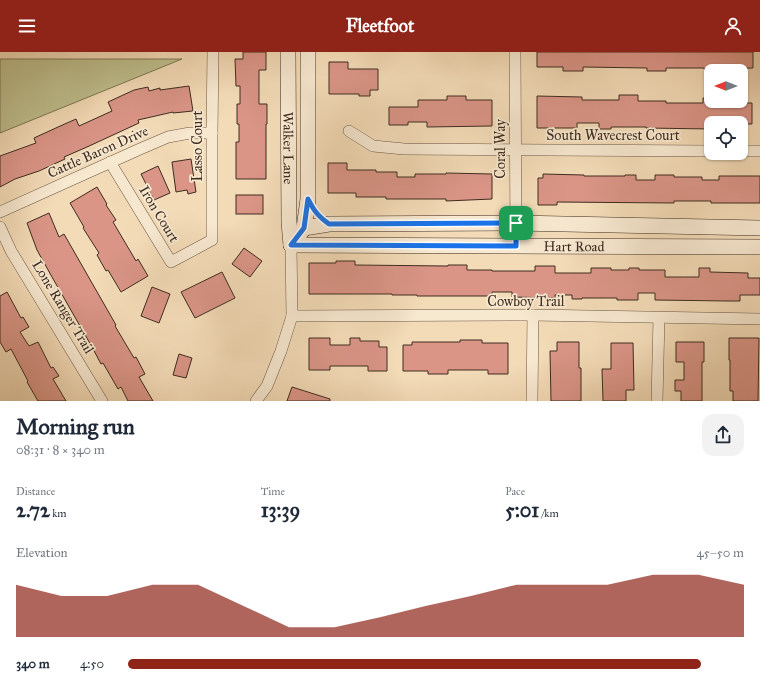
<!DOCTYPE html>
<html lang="en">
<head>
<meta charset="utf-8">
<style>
  body { margin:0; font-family:"IM FELL Great Primer",serif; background:#f2f2f3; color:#1f2937; height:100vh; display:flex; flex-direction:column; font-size:15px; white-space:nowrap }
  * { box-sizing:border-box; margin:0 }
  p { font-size:13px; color:#747a83 }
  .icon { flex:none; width:22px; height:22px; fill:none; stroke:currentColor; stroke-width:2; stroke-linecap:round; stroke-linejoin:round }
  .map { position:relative; height:349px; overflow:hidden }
  .sheet { display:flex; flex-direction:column; background:#fff; flex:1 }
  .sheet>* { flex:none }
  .needle { width:26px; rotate:270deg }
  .fabs { position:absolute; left:704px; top:12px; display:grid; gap:8px }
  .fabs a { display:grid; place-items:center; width:44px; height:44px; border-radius:8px; background:#fff; box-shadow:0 1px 3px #0004; font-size:20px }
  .pin { position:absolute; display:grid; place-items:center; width:34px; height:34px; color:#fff; margin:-17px; border-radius:8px; box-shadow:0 2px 6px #0006 }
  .round { display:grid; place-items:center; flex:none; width:42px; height:42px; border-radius:12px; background:#f2f2f3 }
  .head { display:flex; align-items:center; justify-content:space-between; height:68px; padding:0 16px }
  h1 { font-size:22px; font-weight:800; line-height:30px }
  .stats { display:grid; grid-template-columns:repeat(3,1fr); gap:6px; height:68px; padding:4px 16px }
  .stats div { display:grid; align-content:center }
  .stats b { font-size:20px; font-weight:800 }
  .stats small { font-size:11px; font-weight:400 }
  .stats p { font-size:11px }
  .chart { height:112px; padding:8px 16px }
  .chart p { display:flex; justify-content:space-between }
  .chart svg { width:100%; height:72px; margin-top:4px; fill:#8f2418; opacity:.7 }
  ul { padding:0 16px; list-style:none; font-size:13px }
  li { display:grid; grid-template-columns:64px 48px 1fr; align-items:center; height:30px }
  li i { height:10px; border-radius:5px; background:#8f2418 }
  header { display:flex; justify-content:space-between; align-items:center; height:52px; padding:0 16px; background:#8f2418; color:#fff; font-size:18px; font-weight:800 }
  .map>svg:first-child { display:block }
</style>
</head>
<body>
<header><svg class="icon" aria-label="menu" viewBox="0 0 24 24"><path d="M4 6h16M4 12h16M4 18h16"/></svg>Fleetfoot<svg class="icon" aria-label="person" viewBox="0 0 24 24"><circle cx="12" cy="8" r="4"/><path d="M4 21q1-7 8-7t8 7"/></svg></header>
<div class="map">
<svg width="760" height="349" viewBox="0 0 760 349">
  <rect width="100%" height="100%" fill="#f3dbb7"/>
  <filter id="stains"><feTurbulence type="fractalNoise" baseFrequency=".005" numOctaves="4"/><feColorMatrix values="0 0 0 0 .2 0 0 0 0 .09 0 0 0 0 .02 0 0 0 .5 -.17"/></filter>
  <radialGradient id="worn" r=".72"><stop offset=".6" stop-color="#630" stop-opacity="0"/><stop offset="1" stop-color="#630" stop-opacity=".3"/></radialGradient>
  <polygon fill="#bebf8d" stroke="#7e7656" points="0,7 182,7 0,81"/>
  <g fill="#da9587" stroke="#3e2c20">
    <polygon points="243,0 266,0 266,18 259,18 259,52 267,52 267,72 266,72 266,127 236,127 236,90 239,90 239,72 237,72 237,52 240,52 240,34 236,34 235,7 243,7"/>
    <polygon points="537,0 753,0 753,16 704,17 704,16 666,16 666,19 647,19 647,16 583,15 583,19 563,19 563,15 537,15"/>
    <polygon points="329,10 348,10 348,17 378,17 378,38 370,38 370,44 359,44 359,42 329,42"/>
    <polygon points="189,34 193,59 173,61 173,60 138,68 139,71 87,95 64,105 65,107 39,119 15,127 0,135 0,104 36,91 34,86 58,75 76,67 79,74 112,59 108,50 134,38 148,35 149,39 160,36 160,38"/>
    <polygon points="619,43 638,43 638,49 666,49 666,51 703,51 703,46 711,46 711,49 722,49 722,51 752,51 752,72 741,72 741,71 711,71 711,77 646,76 646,75 611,75 611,77 599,77 599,71 577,71 577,76 537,76 537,44 582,45 582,48 619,48"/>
    <polygon points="447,44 466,44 466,48 492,48 492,74 427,75 427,70 408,70 408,73 389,73 389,55 418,55 418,48 447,48"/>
    <polygon points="191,107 196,140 188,142 187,138 176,140 172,110"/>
    <polygon points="328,111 347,111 347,118 376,118 376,120 397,120 397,125 415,125 415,122 446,122 446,121 492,122 492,147 446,149 446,147 386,147 386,145 356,145 356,141 328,141"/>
    <polygon points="158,114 170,141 154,148 141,122"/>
    <polygon points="543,122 584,123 584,124 625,124 625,123 636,123 636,128 655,128 655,123 674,123 674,125 702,125 702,128 719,128 719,124 760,124 760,151 711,151 711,149 674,149 674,151 557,150 557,153 538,153 538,126 543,126"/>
    <polygon points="97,135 107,152 106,153 116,168 113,170 136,209 138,207 148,224 121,240 108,218 106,219 97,203 99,201 83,176 84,175 70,151"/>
    <rect x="236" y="143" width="27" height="19"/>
    <polygon points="49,161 59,185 64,182 116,273 115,274 134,306 136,305 145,322 139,325 153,349 128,349 121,335 118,337 103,311 101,312 92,295 52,225 37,198 27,171"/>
    <polygon points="244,196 262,209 250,225 232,212"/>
    <polygon points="336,209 355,209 355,213 448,214 448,213 467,213 467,218 492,218 492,219 535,219 535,214 555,214 555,221 591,221 591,216 611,216 611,218 629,218 629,216 639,216 639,218 665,218 665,225 699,225 699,216 710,216 710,220 748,221 748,226 760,226 760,243 740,243 740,249 728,249 655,248 655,241 638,241 638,248 617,248 617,246 582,246 582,247 572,247 572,243 555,243 555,246 512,245 512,240 492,240 492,244 417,244 417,243 392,243 392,242 309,242 309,211 336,211"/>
    <polygon points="222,220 235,246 195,266 181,240"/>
    <polygon points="152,235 170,242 159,271 141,264"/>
    <polygon points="7,240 21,266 23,265 29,275 20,280 29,294 38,290 51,316 53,315 59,324 53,327 66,349 38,349 27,330 28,329 11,297 6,300 0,290 0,244"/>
    <polygon points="309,286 330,286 330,293 350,293 350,286 360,286 360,289 379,289 379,295 387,295 387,319 368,319 368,314 330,314 330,318 309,318"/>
    <polygon points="729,286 759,286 758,349 733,349 733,339 730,339 730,308 729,308"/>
    <polygon points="460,288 482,288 482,291 508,291 508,322 488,322 488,318 448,318 448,322 428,322 428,319 403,319 403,293 412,293 412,290 460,290"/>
    <polygon points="557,290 579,290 579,316 581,316 581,349 551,349 550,299 557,299"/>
    <polygon points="676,290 704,290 704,310 702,310 702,349 681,349 681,339 675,339 675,328 684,328 684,310 676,310"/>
    <polygon points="611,291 633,291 634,338 626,338 626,349 603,349 602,317 611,317"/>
    <polygon points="179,302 192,306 186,326 173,323"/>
    <polygon points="292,335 330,347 330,349 287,349"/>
  </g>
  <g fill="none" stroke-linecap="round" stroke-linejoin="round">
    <defs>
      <g id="street">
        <polyline points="515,0 516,194"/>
        <polyline points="349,79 373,94 404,97 711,99"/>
        <polyline points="741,99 760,99"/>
        <polyline points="110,110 171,210 212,188 212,81 213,0"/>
        <polyline points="0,160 140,97 168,85 190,81 212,81"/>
        <polyline points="0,175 11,199 102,349"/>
        <polyline points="292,264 533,263 760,267"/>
        <polyline points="256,349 267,334 281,299 292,264 291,193"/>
        <polyline points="532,349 533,263"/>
        <polyline points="657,349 659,266"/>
      </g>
      <g id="secondary">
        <path id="s1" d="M288 0 289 170 291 193"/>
        <polyline points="304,176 329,172 516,171 760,176"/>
        <polyline points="299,183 304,176 308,147 308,0"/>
        <path id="s2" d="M291 193 760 195"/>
      </g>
    </defs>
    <use href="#street" stroke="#6b5846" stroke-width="12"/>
    <use href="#secondary" stroke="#3e2c20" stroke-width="16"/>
    <use href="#street" stroke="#f7e8d0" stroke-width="11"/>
    <use href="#secondary" stroke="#f7e8d0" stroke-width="15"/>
  </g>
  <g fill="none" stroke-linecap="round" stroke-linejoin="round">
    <defs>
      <path id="route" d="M308 147C314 159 318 164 329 172L516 171V194L291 193 304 176Z"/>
    </defs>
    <use href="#route" stroke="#fff" stroke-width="8"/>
    <use href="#route" stroke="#1a73e8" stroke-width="5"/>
  </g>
  <g text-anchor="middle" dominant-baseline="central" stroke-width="3.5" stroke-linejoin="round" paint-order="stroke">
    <g font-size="14" fill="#3e2c20" stroke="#f7e8d0">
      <text x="613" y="83">South Wavecrest Court</text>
      <text transform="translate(197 94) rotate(-90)">Lasso Court</text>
      <text stroke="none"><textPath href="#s1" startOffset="96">Walker Lane</textPath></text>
      <text transform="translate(500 97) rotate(-90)">Coral Way</text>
      <text transform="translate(98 100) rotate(-24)">Cattle Baron Drive</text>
      <text transform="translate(159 162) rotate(59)">Iron Court</text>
      <text stroke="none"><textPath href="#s2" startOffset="283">Hart Road</textPath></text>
      <text x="526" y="249">Cowboy Trail</text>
      <text transform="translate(63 255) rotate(59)">Lone Ranger Trail</text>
    </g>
  </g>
  <rect width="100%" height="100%" filter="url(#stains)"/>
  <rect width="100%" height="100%" fill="url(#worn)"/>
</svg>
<div class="fabs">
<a><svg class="needle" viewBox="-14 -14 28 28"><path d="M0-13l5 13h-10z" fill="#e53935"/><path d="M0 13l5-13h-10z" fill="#747a83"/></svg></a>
<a><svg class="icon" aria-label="locate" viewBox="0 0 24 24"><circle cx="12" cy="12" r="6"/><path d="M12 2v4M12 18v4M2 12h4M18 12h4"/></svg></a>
</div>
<div class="pin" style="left:516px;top:171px;background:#1e9e55"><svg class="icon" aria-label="arrive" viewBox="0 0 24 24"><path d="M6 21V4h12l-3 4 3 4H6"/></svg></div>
</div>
<section class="sheet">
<div class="head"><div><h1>Morning run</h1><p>08:31 · 8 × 340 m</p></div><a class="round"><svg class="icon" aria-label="share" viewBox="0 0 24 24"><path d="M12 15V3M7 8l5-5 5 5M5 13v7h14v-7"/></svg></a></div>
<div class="stats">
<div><p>Distance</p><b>2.72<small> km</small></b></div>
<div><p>Time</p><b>13:39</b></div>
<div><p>Pace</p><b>5:01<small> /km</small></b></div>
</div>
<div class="chart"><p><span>Elevation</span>45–50 m</p>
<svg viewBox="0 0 160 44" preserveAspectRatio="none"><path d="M0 44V12L10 19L20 19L30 12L40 12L50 25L60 38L70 38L80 32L90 25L100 19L110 12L120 12L130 12L140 6L150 6L160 12V44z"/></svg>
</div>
<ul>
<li><b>340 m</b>4:50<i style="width:93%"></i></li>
</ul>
</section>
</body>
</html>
